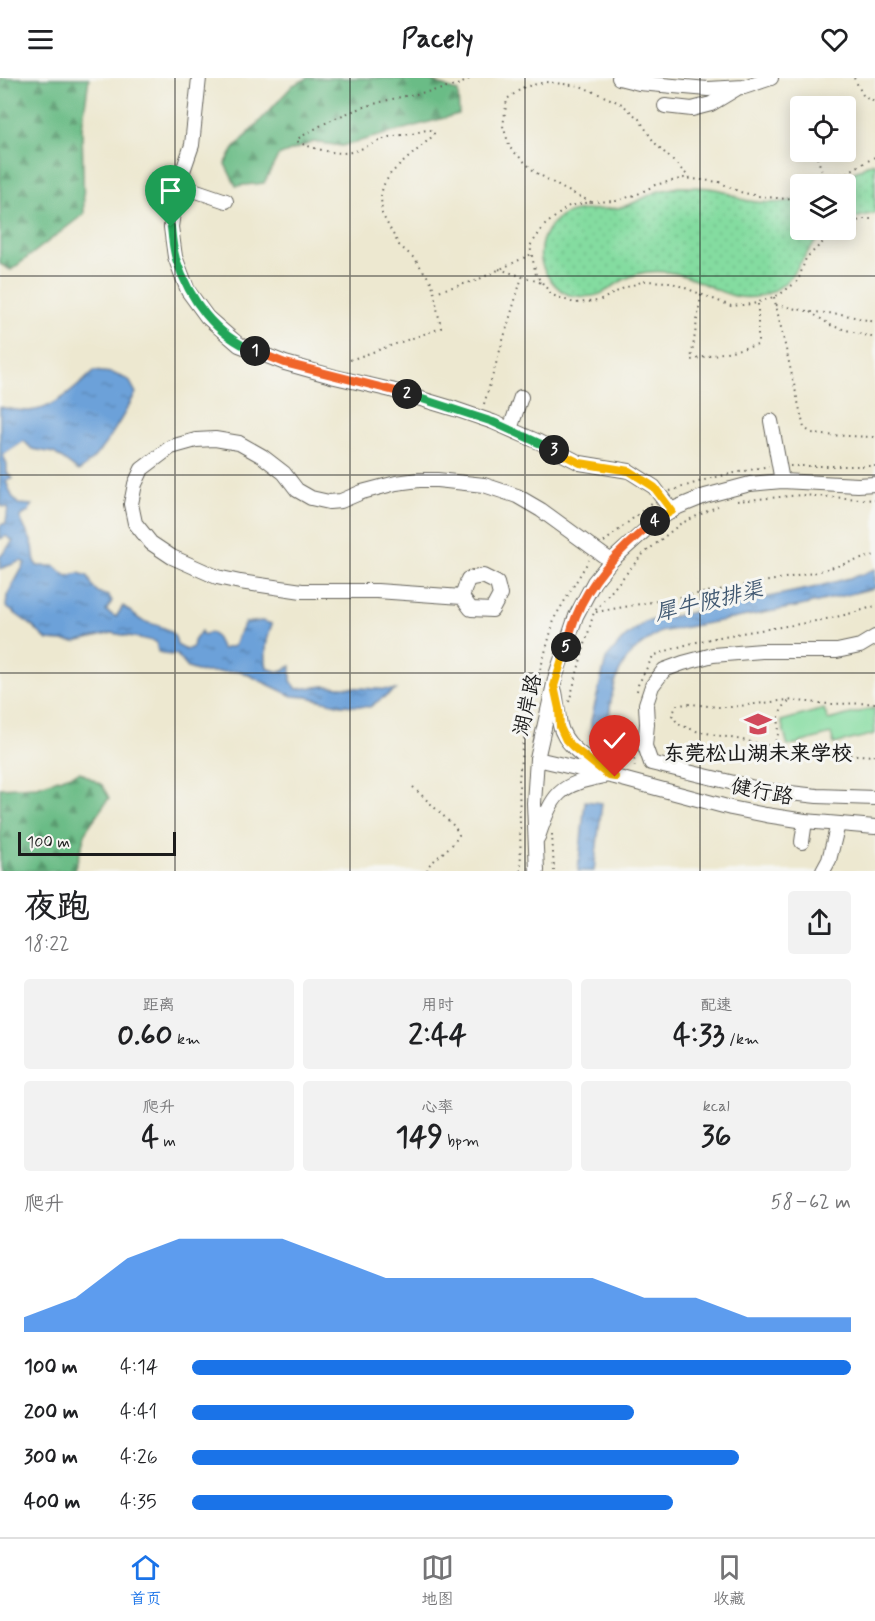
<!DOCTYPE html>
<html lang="zh">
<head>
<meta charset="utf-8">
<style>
  body { margin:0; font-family:Mynerve,"LXGW WenKai TC",sans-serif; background:#f2f2f2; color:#202124; height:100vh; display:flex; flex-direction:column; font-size:22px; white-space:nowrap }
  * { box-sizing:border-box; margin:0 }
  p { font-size:20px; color:#757577 }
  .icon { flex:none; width:33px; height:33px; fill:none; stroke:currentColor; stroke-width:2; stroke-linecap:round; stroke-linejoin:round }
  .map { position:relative; height:793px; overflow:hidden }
  .side { display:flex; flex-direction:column; background:#fff; flex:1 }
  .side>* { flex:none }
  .buttons { position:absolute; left:790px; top:18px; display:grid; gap:12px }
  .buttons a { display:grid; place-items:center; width:66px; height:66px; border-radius:6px; background:#fff; box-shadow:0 3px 15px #0003; font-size:30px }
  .scale { position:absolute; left:18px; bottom:15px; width:158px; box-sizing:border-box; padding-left:6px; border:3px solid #1c1c1c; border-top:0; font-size:16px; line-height:21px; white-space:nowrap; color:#1c1c1c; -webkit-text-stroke:4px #f6f6f2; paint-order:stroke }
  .pin { position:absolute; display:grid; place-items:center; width:51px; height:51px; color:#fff; margin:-62px -26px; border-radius:50% 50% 50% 0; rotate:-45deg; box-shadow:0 0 6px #0007 }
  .pin .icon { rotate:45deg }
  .km { position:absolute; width:30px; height:30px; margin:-15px; border-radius:50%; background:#222; color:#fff; font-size:16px; line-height:30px; text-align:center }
  .round { display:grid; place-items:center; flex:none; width:63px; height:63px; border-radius:6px; background:#f2f2f2 }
  .headline { display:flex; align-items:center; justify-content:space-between; height:102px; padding:0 24px }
  h1 { font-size:33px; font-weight:700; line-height:45px }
  .stats { display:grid; grid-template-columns:repeat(3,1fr); gap:9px; height:102px; padding:6px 24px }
  .stats div { display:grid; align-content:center; border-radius:6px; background:#f2f2f2; text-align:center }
  .stats b { font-size:30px; font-weight:700 }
  .stats small { font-size:16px; font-weight:400 }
  .stats p { font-size:16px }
  .chart { height:168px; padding:12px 24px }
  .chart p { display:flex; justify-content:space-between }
  .chart svg { width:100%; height:108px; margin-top:6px; fill:#1a73e8; opacity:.7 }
  ul { padding:0 24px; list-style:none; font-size:20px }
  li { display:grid; grid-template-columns:96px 72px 1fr; align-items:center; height:45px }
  li i { height:15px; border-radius:8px; background:#1a73e8 }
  header { display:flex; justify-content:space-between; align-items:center; height:78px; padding:0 24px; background:#fff; font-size:27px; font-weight:700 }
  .tabs { display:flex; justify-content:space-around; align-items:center; height:84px; border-top:2px solid #e0e0e0; background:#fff; font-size:16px; color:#757577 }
  .tabs a { display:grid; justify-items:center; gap:3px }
  .tabs .active { color:#1a73e8 }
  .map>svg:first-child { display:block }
</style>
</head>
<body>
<header><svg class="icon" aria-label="menu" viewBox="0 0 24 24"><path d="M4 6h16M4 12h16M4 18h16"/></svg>Pacely<svg class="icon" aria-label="heart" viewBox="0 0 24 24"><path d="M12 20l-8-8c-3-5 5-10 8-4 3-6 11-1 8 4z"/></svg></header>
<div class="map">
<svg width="875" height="793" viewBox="0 0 875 793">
  <defs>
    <pattern id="grass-dots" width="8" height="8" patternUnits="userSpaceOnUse" patternTransform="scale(1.5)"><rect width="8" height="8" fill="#84dca0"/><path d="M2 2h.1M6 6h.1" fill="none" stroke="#71bc89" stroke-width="1.8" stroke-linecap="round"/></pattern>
    <pattern id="forest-firs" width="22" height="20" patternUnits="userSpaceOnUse" patternTransform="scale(1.5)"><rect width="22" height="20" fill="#6bbc86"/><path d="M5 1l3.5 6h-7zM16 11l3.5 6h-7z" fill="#57986d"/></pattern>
    <pattern id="water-ripples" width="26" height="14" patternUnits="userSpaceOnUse" patternTransform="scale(1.5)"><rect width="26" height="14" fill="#6ca1d9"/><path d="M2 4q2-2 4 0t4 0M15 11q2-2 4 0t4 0" fill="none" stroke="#5882af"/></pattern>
  </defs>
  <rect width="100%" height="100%" fill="#f6f6f2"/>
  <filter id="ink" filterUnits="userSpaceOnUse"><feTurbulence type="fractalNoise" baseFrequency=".0167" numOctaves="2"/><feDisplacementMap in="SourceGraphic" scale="12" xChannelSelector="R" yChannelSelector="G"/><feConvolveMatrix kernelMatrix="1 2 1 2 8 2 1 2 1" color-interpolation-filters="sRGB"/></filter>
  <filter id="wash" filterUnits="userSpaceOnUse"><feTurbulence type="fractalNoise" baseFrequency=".008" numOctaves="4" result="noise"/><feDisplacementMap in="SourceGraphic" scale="24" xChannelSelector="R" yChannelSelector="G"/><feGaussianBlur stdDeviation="1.35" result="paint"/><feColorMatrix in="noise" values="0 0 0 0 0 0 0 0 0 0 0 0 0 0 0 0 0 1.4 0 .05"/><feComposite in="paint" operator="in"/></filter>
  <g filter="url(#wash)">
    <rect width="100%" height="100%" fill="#ede8d0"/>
    <g fill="url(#grass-dots)" stroke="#507c5e" stroke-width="1.5">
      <polygon points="875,85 875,135 846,142 846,106 834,106 867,87"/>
      <path d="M678 109C692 109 706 108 720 112 727 114 734 118 741 121 762 127 781 125 801 121V152H829C803 169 799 201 771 214 731 233 705 198 667 194 656 193 643 194 632 198 610 206 605 222 578 218 576 218 570 217 569 217 556 211 543 196 541 182 538 161 551 139 572 134 588 130 606 133 622 129 634 126 645 119 656 114 663 112 670 111 678 109Z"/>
    </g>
    <g fill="url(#forest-firs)" stroke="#446c51" stroke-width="1.5">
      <polygon points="0,0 89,0 82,50 84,136 11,192 0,186"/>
      <polygon points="308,0 425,0 458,14 459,36 342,68 313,64 278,78 264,105 236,108 225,86 234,71 293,7"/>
      <polygon points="80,694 102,707 109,720 87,751 74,793 0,793 0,710 37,708"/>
    </g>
    <polygon fill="#84dca0" stroke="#507c5e" stroke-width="1.5" points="874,630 875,656 834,666 831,656 788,668 781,643 824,631 828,642"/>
    <g fill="url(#water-ripples)" stroke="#445e7a" stroke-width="1.5">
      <path d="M94 293 112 295 129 302 136 315C121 341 104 375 79 393L54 375 32 371 24 363 3 377 7 386V395L13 400 6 403 12 418 18 426 32 427 28 434 20 439C23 449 30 458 33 468 35 477 32 477 37 488H54L67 498 79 495 88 498C93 510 95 515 109 518L112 523 106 533 116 539 123 528C130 532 136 540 143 543 157 548 176 549 177 567L186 572 193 569 194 563 201 553 203 557 210 554 216 559 222 571 234 568 240 553 245 545 262 543 272 546C266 561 264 574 267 590L279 594 291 588V603L297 611 325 608 396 612 381 621 370 629 341 627 307 619 292 618 240 593 229 594H200L188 590 176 576 170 577 158 574 156 564 144 561 112 555 75 564 47 562 31 547 6 529 7 518 25 485 21 483 0 491V479L13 463 6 458 0 461V447L6 445 8 429H3L2 427H0V329C9 331 20 333 29 333 54 331 76 310 94 293Z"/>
      <path d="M875 491V510L801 528 660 554C650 561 638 568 630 577 608 602 609 642 607 672L591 670V642L606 581 624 560 645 544 812 510 864 496Z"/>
      <polygon points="585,723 602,725 594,793 578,793"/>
    </g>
  </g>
  <g filter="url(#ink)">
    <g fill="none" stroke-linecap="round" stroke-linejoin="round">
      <defs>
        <g id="minor">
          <polyline points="199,0 192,67 176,113 171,149 175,179 188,213 207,239 239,267 285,285 335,299 391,312 455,331 493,344 539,364 580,385 629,393 654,409 672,433"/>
          <polyline points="619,0 639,5 708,11 744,9 771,0"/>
          <polyline points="665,28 692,31 711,26 736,11"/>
          <polyline points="179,107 226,123"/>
          <polyline points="771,343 782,403"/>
          <polyline points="510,351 521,319"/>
          <polyline points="462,519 468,501 483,498 497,505 500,517 492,532 471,531 462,519 377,513 302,513 240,504 217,499 172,479 151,465 135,445 131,426 135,406 142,391 171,369 196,362 215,361 239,365 262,378 284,395 297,412 311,420 329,424 341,423 362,414 396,405 419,402 437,402 484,407 517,418 541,432 611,483"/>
          <polyline points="875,559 860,568 837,573 762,573 713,577 683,585 664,592 652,608 646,626 647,646 645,668 651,685 763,712 817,718 875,720"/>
          <path d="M555 614C557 625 558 636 560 647 565 669 589 682 605 694"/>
          <polyline points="537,681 615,699 731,730 766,737 805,743 875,749"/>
          <path d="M538 759C553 715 558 707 604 698"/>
          <polyline points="802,764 805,743"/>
          <polyline points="537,793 534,725 537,681 556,597 576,538 594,504 611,483 653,445 678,429 705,418 750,406 782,403 858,407 875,406"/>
          <polyline points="823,793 829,782 838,746"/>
        </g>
      </defs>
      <use href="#minor" stroke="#65635b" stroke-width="16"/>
      <g stroke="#65635b" stroke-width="2" stroke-dasharray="1.5 4.5" stroke-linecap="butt">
        <polyline points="854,0 864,19 875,24"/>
        <polyline points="815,74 827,106"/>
        <polyline points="826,106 875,79"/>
        <polyline points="801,117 786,121 758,118 740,114 719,104 684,100 655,107 638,116 616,123 591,124 569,128 545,147 530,168 536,197 552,217 574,225 599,223 624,210 644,203 670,204 731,228 753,226 779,217 798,203 806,180 836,152"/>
        <polyline points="591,124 562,110 535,94 510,70 503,48 507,21 524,9 546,4 580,8 622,26 639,41 654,64 690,100"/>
        <polyline points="846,146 864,141 875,141"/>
        <polyline points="499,191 542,205"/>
        <polyline points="434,214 475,203 532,176"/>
        <polyline points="701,217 691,282 758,267 758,225"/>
        <polyline points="774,219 804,350 812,355 821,357 875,359"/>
        <polyline points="776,227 812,234 841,236 875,244"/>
        <polyline points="810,234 832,248 875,260"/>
        <path d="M350 282 441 250 432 205 415 181 399 167 382 136 381 118 383 108 391 95 434 57V53C427 50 420 54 412 56 405 57 397 57 389 59 358 70 354 81 318 71 311 69 303 67 297 63V61C310 54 324 45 338 39 366 27 396 19 427 14 440 11 460 9 470 0"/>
        <polyline points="484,326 522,199"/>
        <polyline points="790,388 875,388"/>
        <polyline points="670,413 711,400 769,388"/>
        <polyline points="737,423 801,417 875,422"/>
        <polyline points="604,464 653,424"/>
        <polyline points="596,534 813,495 875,477"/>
        <path d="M637 613 638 607 653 578C724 549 803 553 875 528"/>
        <polyline points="569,624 594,534 641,478 680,446 718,428"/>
        <polyline points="875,625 829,626 787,622 731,629 717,629 691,626 677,627 672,637 678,646 696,653 772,668 822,675 875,678"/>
        <path d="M772 668C787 648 769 642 789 623"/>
        <polyline points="634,675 635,693"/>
        <polyline points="413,709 455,749 459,757 454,765 428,788 427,793"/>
        <polyline points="552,756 554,793"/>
        <polyline points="521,793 519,702 522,670 539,596 555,539 589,482"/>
      </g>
      <use href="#minor" stroke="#fff" stroke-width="14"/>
    </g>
  </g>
  <g fill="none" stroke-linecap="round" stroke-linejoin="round" filter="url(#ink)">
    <defs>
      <path id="split-1" d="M171 149C172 160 173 171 176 181 189 221 215 257 255 273"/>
      <polyline id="split-2" points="255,273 285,285 407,316"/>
      <polyline id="split-3" points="407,316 493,344 554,372"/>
      <polyline id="split-4" points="554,372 580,385 629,393 654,409 672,433 655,443"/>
      <path id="split-5" d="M566 569C569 559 572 548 576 538 591 500 623 468 655 443"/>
      <polyline id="split-6" points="566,569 554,608 559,631 560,649 566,662 573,669 609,698 615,699"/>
    </defs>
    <use href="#split-1" stroke="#fff" stroke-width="12"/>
    <use href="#split-2" stroke="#fff" stroke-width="12"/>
    <use href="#split-3" stroke="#fff" stroke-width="12"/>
    <use href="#split-4" stroke="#fff" stroke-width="12"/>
    <use href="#split-5" stroke="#fff" stroke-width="12"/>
    <use href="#split-6" stroke="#fff" stroke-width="12"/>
    <use href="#split-1" stroke="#22a559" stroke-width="8"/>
    <use href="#split-2" stroke="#f0652b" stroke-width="8"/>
    <use href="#split-3" stroke="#22a559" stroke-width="8"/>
    <use href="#split-4" stroke="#f5b400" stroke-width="8"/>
    <use href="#split-5" stroke="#f0652b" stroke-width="8"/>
    <use href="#split-6" stroke="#f5b400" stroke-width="8"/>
  </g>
  <path fill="none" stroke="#1c1c1c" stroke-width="1.5" stroke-opacity="0.55" d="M175 0V793M350 0V793M525 0V793M700 0V793M0 198H875M0 397H875M0 595H875"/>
  <defs>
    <symbol id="school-bare" viewBox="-9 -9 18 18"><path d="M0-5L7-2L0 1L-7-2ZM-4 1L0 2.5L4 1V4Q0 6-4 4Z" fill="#d1495b" stroke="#f6f6f2" stroke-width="2.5" paint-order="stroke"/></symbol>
  </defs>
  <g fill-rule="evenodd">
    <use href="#school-bare" x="739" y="627" width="38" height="38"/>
  </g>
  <g text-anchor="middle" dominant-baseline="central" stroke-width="6" stroke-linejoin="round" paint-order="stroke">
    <g font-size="21" fill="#1c1c1c" stroke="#f6f6f2">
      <text transform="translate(528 627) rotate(-77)">湖岸路</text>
      <text transform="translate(762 714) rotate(11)">健行路</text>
    </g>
    <g font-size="21" font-weight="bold" fill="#1c1c1c" stroke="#f6f6f2">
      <text x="758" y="676">东莞松山湖未来学校</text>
    </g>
    <g font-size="22" font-style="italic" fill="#405871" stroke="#f6f6f2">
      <text transform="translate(709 524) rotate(-13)">犀牛陂排渠</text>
    </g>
  </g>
</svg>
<div class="buttons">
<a><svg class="icon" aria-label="locate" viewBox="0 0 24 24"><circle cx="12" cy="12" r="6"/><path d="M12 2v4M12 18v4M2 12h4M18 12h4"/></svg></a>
<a><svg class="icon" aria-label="layers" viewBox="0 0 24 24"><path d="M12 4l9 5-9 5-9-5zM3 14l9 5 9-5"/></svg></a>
</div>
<div class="scale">100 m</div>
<div class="pin" style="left:171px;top:149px;background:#1e9e55"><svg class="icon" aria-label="arrive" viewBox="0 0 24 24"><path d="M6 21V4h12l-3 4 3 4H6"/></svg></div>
<div class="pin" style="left:615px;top:699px;background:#d93025"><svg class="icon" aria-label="check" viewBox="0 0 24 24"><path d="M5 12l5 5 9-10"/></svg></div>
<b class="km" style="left:255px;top:273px">1</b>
<b class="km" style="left:407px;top:316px">2</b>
<b class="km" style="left:554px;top:372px">3</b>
<b class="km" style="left:655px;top:443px">4</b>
<b class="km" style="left:566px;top:569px">5</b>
</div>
<section class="side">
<div class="headline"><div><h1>夜跑</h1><p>18:22</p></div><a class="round"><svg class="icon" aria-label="share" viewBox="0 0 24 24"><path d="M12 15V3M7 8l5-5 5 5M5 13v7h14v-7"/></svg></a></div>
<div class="stats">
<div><p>距离</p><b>0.60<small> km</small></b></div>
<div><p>用时</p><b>2:44</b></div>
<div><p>配速</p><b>4:33<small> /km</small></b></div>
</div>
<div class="stats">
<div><p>爬升</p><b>4<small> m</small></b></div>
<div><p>心率</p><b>149<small> bpm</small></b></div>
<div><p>kcal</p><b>36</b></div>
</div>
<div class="chart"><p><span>爬升</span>58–62 m</p>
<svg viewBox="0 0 160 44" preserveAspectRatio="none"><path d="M0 44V38L10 30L20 14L30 6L40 6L50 6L60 14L70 22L80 22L90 22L100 22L110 22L120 30L130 30L140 38L150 38L160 38V44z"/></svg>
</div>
<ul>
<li><b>100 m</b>4:14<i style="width:100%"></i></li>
<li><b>200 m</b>4:41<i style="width:67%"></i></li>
<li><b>300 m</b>4:26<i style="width:83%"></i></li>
<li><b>400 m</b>4:35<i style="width:73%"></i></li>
</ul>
</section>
<nav class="tabs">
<a class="active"><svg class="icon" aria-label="home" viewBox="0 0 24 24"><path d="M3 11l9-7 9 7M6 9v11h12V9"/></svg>首页</a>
<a><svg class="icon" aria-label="map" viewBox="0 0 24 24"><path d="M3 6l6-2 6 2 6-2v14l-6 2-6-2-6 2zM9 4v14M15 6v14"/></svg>地图</a>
<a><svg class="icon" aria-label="saved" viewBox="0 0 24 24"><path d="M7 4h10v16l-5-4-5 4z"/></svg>收藏</a>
</nav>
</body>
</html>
